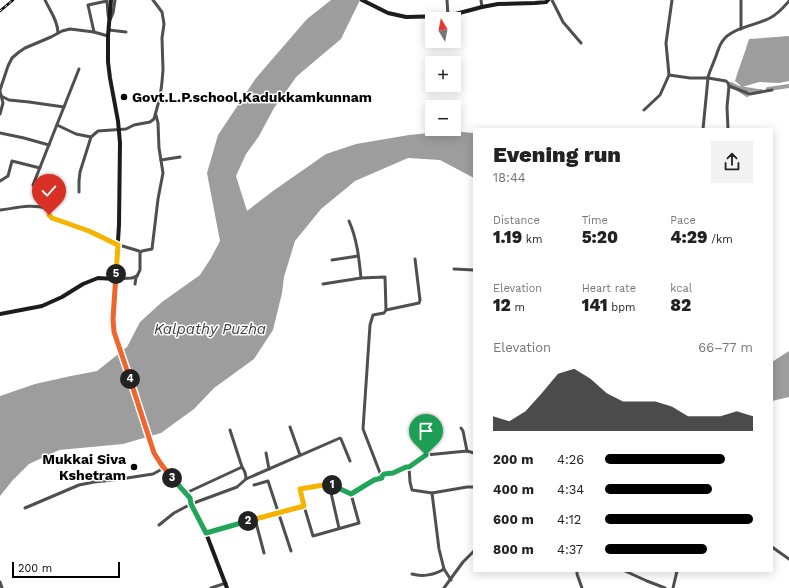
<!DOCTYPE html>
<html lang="en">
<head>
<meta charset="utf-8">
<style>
  body { margin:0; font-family:"Work Sans",sans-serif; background:#f2f2f2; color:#222; height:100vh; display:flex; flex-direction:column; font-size:15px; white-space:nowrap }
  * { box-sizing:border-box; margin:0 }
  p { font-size:13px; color:#767676 }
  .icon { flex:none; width:22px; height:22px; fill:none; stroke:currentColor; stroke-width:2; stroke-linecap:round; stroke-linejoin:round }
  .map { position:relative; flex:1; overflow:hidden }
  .panel { position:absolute; left:473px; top:128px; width:300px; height:444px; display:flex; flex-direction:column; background:#fff; border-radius:0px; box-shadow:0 2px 10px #0003 }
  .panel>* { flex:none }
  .needle { width:26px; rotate:350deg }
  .tools { position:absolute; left:425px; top:12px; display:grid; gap:8px }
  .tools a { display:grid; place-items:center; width:36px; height:36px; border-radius:0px; background:#fff; box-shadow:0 2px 10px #0003; font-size:20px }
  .scale { position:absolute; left:12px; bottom:10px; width:108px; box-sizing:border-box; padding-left:4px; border:2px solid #000; border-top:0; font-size:11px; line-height:14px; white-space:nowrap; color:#000; -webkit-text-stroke:3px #fff; paint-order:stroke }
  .pin { position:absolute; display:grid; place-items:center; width:34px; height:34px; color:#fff; margin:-41px -17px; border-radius:50% 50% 50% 0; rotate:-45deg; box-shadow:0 0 4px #0007 }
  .pin .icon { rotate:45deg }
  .km { position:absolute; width:20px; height:20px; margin:-10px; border-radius:50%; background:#222; color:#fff; font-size:11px; line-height:20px; text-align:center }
  .round { display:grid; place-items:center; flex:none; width:42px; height:42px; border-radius:0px; background:#f2f2f2 }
  .head { display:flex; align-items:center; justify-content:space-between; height:68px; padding:0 20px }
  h1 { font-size:22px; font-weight:800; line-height:30px }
  .metrics { display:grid; grid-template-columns:repeat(3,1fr); gap:6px; height:68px; padding:4px 20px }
  .metrics div { display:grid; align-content:center }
  .metrics b { font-size:17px; font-weight:800 }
  .metrics small { font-size:11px; font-weight:400 }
  .metrics p { font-size:11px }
  .chart { height:112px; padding:8px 20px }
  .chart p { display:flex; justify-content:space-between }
  .chart svg { width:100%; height:72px; margin-top:4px; fill:#000; opacity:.7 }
  ul { padding:0 20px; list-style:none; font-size:13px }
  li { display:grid; grid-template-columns:64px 48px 1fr; align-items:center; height:30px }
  li i { height:10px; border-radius:5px; background:#000 }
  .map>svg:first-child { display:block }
</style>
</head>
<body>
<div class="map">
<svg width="789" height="588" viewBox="0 0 789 588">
  <rect width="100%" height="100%" fill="#fff"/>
  <g fill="#9d9d9d">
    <polygon points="331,0 360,0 341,39 297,76 274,108 259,136 246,154 236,176 247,211 273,191 326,154 356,144 409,135 450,131 474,133 474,178 440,160 408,158 355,181 321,209 295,241 284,277 282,293 273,330 254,359 214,388 194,409 161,433 123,444 59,450 29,464 12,481 0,496 0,396 35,384 71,376 97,371 127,347 140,322 162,302 200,275 211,258 220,241 207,173 218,135 256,78 307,19"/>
    <path d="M789 36V81L779 83 759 82 742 87 735 81C739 67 745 53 749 39Z"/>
    <polygon points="789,351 789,397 772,401 772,362"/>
  </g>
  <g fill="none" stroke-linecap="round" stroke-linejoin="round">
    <g stroke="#9d9d9d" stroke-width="4">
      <polyline points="768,89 789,86"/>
      <polyline points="747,95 731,84 739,88 758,91 761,91"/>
    </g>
    <g stroke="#4f4f4f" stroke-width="3">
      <path d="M45 0C50 11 58 21 58 33"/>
      <polyline points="447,0 448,16"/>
      <polyline points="481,0 482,7"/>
      <polyline points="552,0 563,22 581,43"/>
      <polyline points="110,20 113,13 115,0"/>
      <polyline points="741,29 741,0"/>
      <polyline points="109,30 126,32"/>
      <polyline points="94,32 88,5 107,1 108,14 109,18"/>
      <polyline points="669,75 690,78 708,78 726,81 728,83 729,86 727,107 728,129"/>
      <polyline points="729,86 750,94 772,90"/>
      <polyline points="0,90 8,66 12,58 19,52 25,48 51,37 62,31 70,29 94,32 108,36"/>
      <polyline points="0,91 3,103 0,114"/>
      <polyline points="1,96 9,100 29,102 64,107"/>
      <polyline points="644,110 660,95 669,75 666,43 672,0"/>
      <polyline points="57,125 76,134 91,137"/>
      <path d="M703 129 708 78C709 72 712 67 714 61 718 53 718 45 725 38 736 27 757 25 770 18 778 14 783 8 789 1"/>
      <polyline points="0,133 24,138 49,145"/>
      <polyline points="161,160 180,157"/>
      <polyline points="0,181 8,176 12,161 40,168"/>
      <polyline points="79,192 79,181 80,172 91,137 98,131 126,129 134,125 150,122 154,119 160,97 162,82 163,70 162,38 164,24 162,12 153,0"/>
      <path d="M48 207 47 205 49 190C43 187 38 189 33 185L79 69"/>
      <path d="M0 210C17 208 29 204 47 208L48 210 49 215 52 218 89 231 119 245 139 251"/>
      <path d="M349 221C357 239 359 258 361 278"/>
      <polyline points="332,260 358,256"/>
      <polyline points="454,269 474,270"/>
      <polyline points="115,279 132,278 137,276 140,270 140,253 142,251 152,249 158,199 163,173 159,148 158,123 156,115"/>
      <polyline points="135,284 136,277 137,276"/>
      <polyline points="323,284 361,278 385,277 386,310 384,313 373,315 370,325 363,429 382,478 373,480 351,494"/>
      <polyline points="386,310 419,303 420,300 415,259"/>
      <polyline points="290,427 300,455"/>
      <polyline points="461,428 463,431 467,451"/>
      <path d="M230 430 242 467C245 471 246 474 246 479"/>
      <polyline points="266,453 269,469"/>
      <polyline points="409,467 410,482 412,490 432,493 467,487 474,487"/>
      <polyline points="382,476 384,474 393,473 406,467 409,467 426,455 467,451 474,453"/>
      <polyline points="329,484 339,528"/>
      <polyline points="254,485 268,481 291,551"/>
      <polyline points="186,493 242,467"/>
      <polyline points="432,493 439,549 444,569"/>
      <polyline points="25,508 79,485 94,482 114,480 153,474 164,468"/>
      <polyline points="255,519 264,553"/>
      <polyline points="159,525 174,513 191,504 237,487 246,479 340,438 341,439 350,461"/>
      <polyline points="206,533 304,506 313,536 359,523 351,494 329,484 300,489 304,506"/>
      <polyline points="772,547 789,559"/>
      <polyline points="577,571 577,574 582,588"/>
      <polyline points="625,571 647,581 665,588"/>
      <path d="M412 574C422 577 435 575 444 569L451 580"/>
      <polyline points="0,582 2,588"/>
      <polyline points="211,588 226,583"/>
      <polyline points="444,588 463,562 474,551"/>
      <polyline points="673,588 677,571"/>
    </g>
    <g stroke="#1c1c1c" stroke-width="4">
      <polyline points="111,0 108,36 108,62 110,78 118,121 120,143 119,225 113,319 115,332 154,453 161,464 190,498 191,504 206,533 227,588"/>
      <polyline points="362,0 388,13 406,17 448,16 482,7 498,4 535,3 546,2 548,0"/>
      <polyline points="0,314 42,306 62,297 83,284 98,278 115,279"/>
    </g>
    <defs>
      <polyline id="rail" points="0,11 13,0"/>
    </defs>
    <use href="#rail" stroke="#000" stroke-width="2.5"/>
    <use href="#rail" stroke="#fff" stroke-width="1" stroke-dasharray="3" stroke-linecap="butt"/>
  </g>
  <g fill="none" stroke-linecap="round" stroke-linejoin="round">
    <defs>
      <polyline id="split-1" points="332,485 351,494 374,480 382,478 382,476 384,474 393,473 406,467 409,467 426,455"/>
      <polyline id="split-2" points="248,521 304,506 300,489 329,484 332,485"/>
      <polyline id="split-3" points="172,478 190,498 191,504 206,533 248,521"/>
      <polyline id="split-4" points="130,379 154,453 161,464 172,478"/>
      <polyline id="split-5" points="116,274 113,319 114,332 130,379"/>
      <polyline id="split-6" points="49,215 52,218 89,231 118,245 116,274"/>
    </defs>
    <use href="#split-1" stroke="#fff" stroke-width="8"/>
    <use href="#split-2" stroke="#fff" stroke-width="8"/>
    <use href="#split-3" stroke="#fff" stroke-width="8"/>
    <use href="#split-4" stroke="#fff" stroke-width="8"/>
    <use href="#split-5" stroke="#fff" stroke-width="8"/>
    <use href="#split-6" stroke="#fff" stroke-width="8"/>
    <use href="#split-1" stroke="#22a559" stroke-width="5"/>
    <use href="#split-2" stroke="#f5b400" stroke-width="5"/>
    <use href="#split-3" stroke="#22a559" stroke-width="5"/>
    <use href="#split-4" stroke="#f0652b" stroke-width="5"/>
    <use href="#split-5" stroke="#f0652b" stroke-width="5"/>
    <use href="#split-6" stroke="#f5b400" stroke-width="5"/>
  </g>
  <g fill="#000" stroke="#fff" stroke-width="1.5">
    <circle cx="124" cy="97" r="4"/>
    <circle cx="134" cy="467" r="4"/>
  </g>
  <g text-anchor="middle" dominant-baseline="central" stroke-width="3" stroke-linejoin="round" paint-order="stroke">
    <g font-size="14" font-weight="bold" fill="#000" stroke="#fff" text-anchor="start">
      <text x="132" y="97">Govt.L.P.school,Kadukkamkunnam</text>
      <text x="126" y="459" text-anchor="end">Mukkai Siva<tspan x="126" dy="16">Kshetram</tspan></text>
    </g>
    <g font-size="15" font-style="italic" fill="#3e3e3e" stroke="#fff">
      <text x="210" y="329">Kalpathy Puzha</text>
    </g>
  </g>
</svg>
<div class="tools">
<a><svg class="needle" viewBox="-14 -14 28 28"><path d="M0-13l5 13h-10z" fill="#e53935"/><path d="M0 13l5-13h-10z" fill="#767676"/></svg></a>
<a>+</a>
<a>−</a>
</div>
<div class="scale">200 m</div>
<div class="pin" style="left:426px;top:455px;background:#1e9e55"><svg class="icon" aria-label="arrive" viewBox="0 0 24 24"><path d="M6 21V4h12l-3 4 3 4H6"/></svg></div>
<div class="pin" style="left:49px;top:215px;background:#d93025"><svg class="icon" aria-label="check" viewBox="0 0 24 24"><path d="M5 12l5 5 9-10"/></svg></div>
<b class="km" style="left:332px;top:485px">1</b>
<b class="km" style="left:248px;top:521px">2</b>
<b class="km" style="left:172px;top:478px">3</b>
<b class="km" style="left:130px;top:379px">4</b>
<b class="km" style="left:116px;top:274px">5</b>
<section class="panel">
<div class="head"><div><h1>Evening run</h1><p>18:44</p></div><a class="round"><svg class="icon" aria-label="share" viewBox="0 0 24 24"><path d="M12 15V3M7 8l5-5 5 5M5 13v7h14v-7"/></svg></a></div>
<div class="metrics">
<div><p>Distance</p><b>1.19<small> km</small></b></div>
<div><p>Time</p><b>5:20</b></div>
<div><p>Pace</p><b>4:29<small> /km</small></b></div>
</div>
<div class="metrics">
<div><p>Elevation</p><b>12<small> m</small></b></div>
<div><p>Heart rate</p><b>141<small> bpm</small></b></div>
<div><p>kcal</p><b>82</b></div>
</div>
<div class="chart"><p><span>Elevation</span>66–77 m</p>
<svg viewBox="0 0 160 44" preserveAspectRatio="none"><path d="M0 44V35L10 38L20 32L30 21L40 9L50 6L60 12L70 21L80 26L90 26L100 26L110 29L120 35L130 35L140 35L150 32L160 35V44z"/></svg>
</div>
<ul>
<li><b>200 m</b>4:26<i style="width:81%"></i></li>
<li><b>400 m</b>4:34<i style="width:72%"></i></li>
<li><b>600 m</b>4:12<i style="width:100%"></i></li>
<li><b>800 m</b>4:37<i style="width:69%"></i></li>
</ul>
</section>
</div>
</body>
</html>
